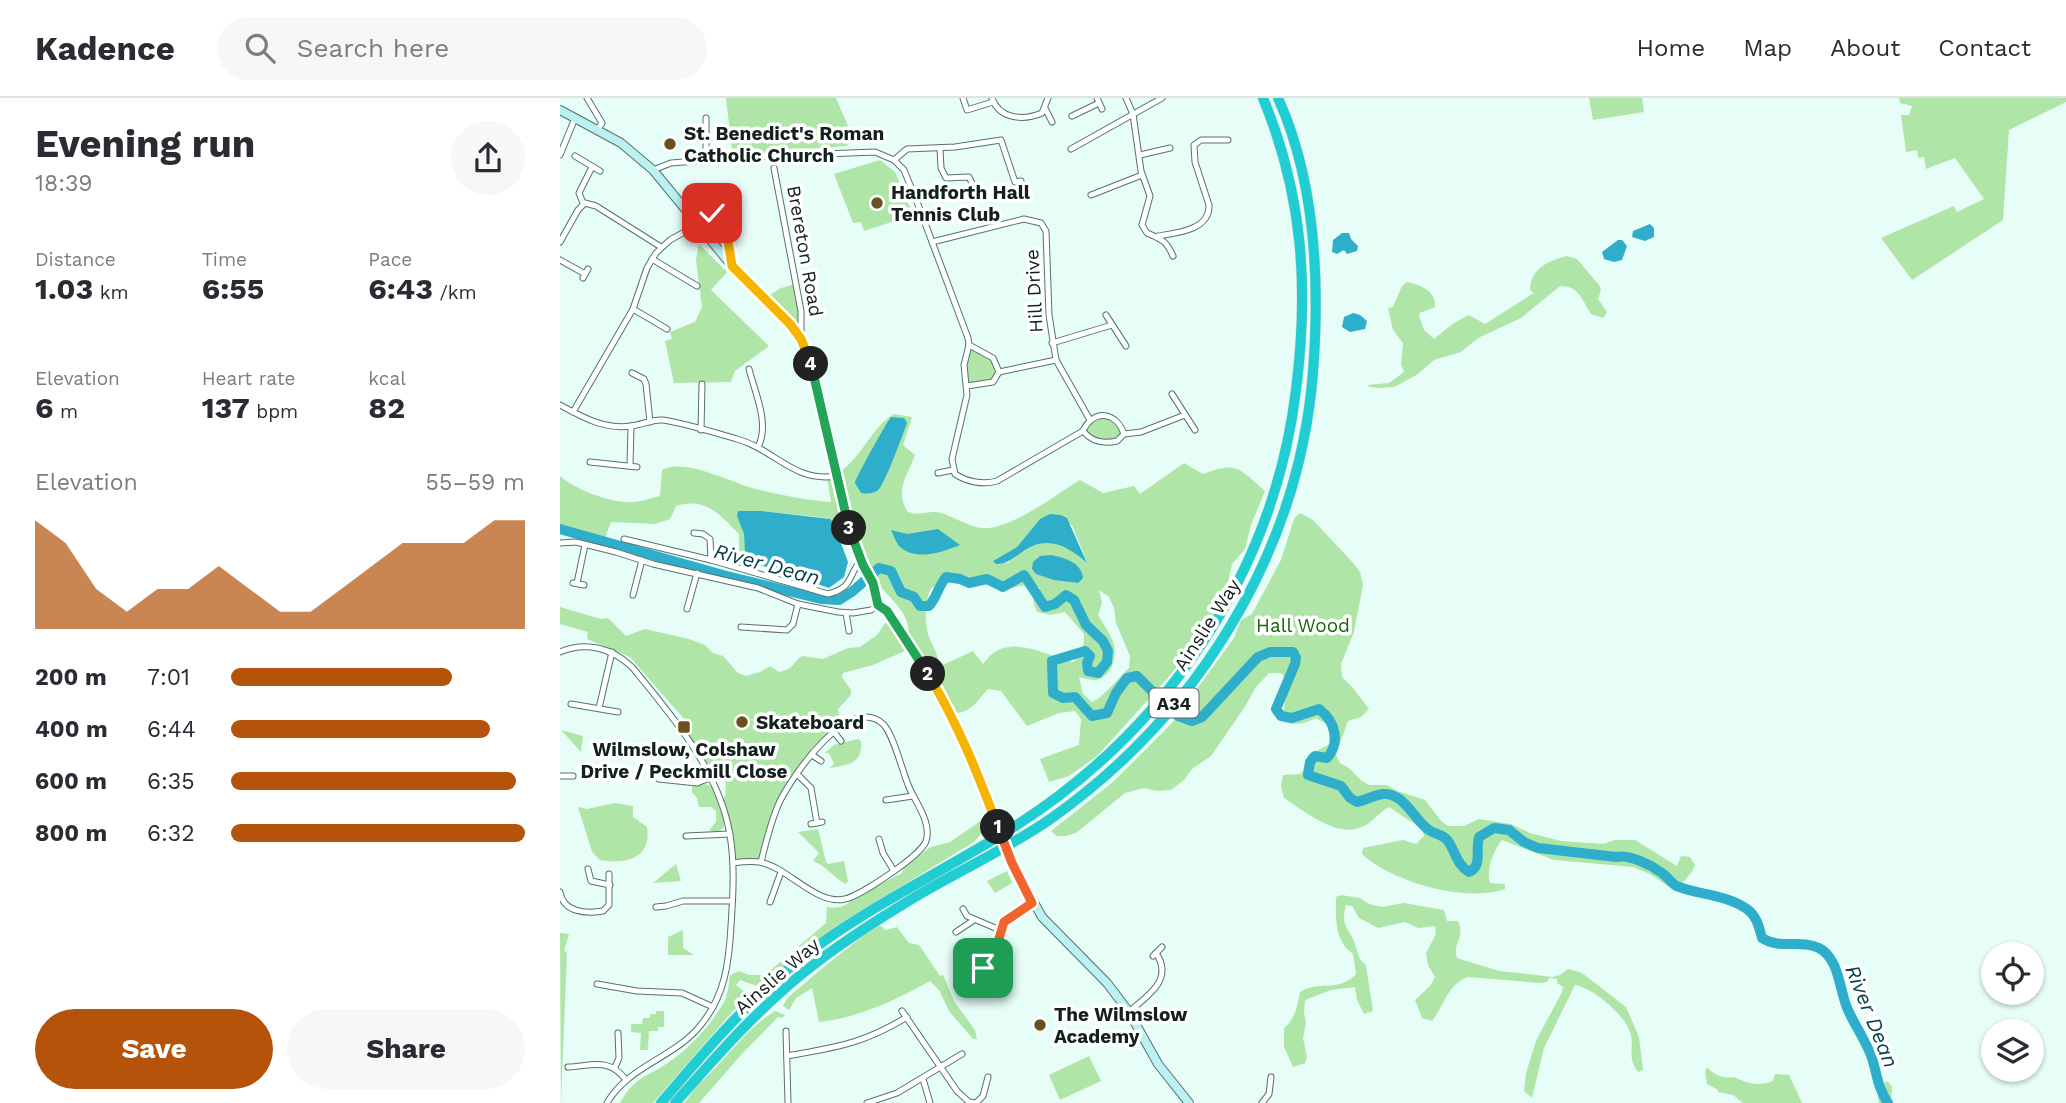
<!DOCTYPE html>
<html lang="en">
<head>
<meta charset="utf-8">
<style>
  body { margin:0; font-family:"Work Sans",sans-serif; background:#f7f7f7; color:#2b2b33; height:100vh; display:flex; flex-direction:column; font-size:26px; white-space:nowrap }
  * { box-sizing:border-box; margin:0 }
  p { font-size:23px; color:#7c7c81 }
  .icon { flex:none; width:38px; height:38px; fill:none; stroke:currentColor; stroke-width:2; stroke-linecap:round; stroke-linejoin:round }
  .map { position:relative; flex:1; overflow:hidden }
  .panel { display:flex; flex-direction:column; background:#fff; width:560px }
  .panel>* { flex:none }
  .tools { position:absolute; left:1421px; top:844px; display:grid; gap:14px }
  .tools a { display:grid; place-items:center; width:63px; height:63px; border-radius:50%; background:#fff; box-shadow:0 2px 5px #0004; font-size:35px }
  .pin { position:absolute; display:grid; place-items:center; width:60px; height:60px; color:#fff; margin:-30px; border-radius:14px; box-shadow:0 4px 10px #0006 }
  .km { position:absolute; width:35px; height:35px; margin:-18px; border-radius:50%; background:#222; color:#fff; font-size:19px; line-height:35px; text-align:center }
  .round { display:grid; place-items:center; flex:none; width:74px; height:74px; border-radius:37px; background:#f7f7f7 }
  .head { display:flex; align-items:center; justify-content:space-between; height:119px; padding:0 35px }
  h1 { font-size:38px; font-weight:700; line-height:52px }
  .figures { display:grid; grid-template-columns:repeat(3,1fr); gap:10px; height:119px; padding:7px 35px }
  .figures div { display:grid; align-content:center }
  .figures b { font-size:30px; font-weight:700 }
  .figures small { font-size:19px; font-weight:400 }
  .figures p { font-size:19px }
  .chart { height:196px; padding:14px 35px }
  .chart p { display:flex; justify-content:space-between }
  .chart svg { width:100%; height:126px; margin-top:7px; fill:#b45309; opacity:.7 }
  .cta { display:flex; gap:14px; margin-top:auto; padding:14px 35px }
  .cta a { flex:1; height:80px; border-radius:42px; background:#b45309; color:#fff; font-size:28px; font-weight:700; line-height:80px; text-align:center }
  .cta a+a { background:#f7f7f7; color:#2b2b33 }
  ul { padding:0 35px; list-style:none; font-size:23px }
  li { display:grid; grid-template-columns:112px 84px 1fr; align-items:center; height:52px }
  li i { height:18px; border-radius:9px; background:#b45309 }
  header { display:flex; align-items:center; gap:42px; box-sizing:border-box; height:98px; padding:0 35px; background:#fff; border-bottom:2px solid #e1e1e2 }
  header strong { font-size:33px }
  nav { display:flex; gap:38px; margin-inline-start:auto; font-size:24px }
  .search { width:490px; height:63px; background:#f7f7f7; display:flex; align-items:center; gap:18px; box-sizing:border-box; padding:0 24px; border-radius:38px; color:#7c7c81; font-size:26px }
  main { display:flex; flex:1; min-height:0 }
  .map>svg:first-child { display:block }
</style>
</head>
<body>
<header>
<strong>Kadence</strong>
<div class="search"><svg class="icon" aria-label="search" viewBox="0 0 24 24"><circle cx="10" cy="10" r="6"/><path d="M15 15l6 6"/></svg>Search here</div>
<nav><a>Home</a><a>Map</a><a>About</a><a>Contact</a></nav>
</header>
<main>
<section class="panel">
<div class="head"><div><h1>Evening run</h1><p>18:39</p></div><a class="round"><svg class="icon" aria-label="share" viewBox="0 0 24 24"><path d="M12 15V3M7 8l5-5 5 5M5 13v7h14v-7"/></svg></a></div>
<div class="figures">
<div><p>Distance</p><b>1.03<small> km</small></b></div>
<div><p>Time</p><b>6:55</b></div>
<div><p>Pace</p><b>6:43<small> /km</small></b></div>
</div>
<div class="figures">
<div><p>Elevation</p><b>6<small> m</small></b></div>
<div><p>Heart rate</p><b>137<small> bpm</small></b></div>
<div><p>kcal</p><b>82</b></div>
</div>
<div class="chart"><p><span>Elevation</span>55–59 m</p>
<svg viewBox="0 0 160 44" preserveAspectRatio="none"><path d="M0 44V6L10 14L20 30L30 38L40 30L50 30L60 22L70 30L80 38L90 38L100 30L110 22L120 14L130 14L140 14L150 6L160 6V44z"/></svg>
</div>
<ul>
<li><b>200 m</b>7:01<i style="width:75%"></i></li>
<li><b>400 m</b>6:44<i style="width:88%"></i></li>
<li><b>600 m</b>6:35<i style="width:97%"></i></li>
<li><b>800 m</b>6:32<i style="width:100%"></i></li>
</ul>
<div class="cta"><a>Save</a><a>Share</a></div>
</section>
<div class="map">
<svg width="1506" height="1005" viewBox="0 0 1506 1005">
  <rect width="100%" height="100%" fill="#e7fdf8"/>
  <g fill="#afe5a6" fill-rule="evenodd">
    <polygon points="166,0 276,0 294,42 286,48 236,52 238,58 173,60"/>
    <polygon points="1029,0 1082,0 1084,14 1033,22"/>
    <polygon points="1339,0 1506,0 1506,4 1449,32 1443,122 1352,182 1321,140 1394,108 1397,114 1424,101 1395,60 1366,71 1364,59 1358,60 1357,52 1346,54 1341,17 1349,17 1352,8 1340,5"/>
    <polygon points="320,62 335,74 353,117 304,133 301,124 293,125 274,76"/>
    <polygon points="142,119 162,119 167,155 140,121"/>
    <polygon points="139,146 167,174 151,192 209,248 175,273 171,284 114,285 105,243 112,241 110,234 135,224 142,209 136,162"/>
    <path d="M1006 158 1017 161 1039 187 1041 192 1038 201 1047 214 1043 220 1031 216C1023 203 1018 187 1000 188L961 220 918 240 901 254 874 262 858 276 840 286 834 289 818 290 810 289 807 287 829 285 844 274 841 266 843 245 833 232 828 210 833 209 842 188 847 184C861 187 876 193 875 209L860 215 859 218 864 232 874 241 894 225 909 217 925 226 974 195 970 192C971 170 987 164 1006 158Z"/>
    <polygon points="236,186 241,241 205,200 221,190"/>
    <polygon points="409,247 427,255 439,269 433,284 407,288 404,274"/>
    <path d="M334 316 352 319 343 347 355 357C347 379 334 393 348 414 360 418 364 414 375 414 385 414 407 428 421 430 450 433 495 397 520 382L543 395 574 388 580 396 624 365 643 376C678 363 678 370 705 393L691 427 685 451 672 466 666 493 641 539 607 581 537 658 509 678 489 684 480 661 519 647 521 621 515 613 499 615 467 628 441 593 428 591C416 604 411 616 391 615L349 544C352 513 331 505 317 483 304 462 303 437 289 418L273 424 267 420 202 413H179L177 418 184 435 187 459 179 458V436C159 416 146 399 116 408L110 421 95 426 51 424 44 443H35L0 435V378C14 391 49 404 67 404 78 405 89 401 100 398L102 372C125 359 172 385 196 391 221 397 245 402 271 404L267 379C296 374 309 330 334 316ZM480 421 512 427 527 464C519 460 512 451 504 448 482 438 463 453 447 465L433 463 457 449ZM409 480C419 483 431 490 442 491 456 492 466 482 480 490L473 503 477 514 490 517 505 514 524 536C524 548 523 557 513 564 482 557 447 532 423 566L413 553 383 567 378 563C377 552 371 546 368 536 364 519 365 504 371 490 385 486 395 481 409 480ZM539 492 549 499 554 510 556 525 570 558 569 570C559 579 543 600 532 604L523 596 519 579C524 580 530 582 535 582 551 580 557 560 554 547 551 536 543 526 538 517L542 505Z"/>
    <polygon points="548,317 562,331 561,339 543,344 523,333 530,322"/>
    <path d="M740 415 753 422 794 466 800 474 803 487 794 534 781 566 782 579 793 590 809 611 801 619 788 623 776 657 780 665 789 670 802 683 809 687H827L837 693 865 702 881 723 888 728H904L919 721 951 726 970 735 1001 743 1043 746 1055 742H1075L1117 768 1121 758 1130 759 1135 767C1132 777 1122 784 1115 793L1090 776 1073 769 994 762 942 742C933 753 926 772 930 785L945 786V791C905 805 832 784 802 756L803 750 843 742 856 746 864 738 862 731 829 709C820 714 814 722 806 727 779 743 746 714 724 700L721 688 723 677 741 676 747 664 748 657 770 646 768 627 756 620C744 626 735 628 722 623L728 584 721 575H709L696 589 686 607 651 658 632 671 624 682 611 692 597 693 584 690 565 695 516 735 506 738H497L491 733 553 684 613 624 674 540 681 522 692 516 721 462 732 427 735 419Z"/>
    <path d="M0 509 41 521 48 520 66 538 85 531 129 541 145 547 153 555 163 558 178 575 186 578 200 574 210 568 219 574C236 570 231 566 242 558L263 561 288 550 300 549 317 537 325 525C336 528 345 542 345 553L313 567 283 575 282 579 291 592V597L278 611 282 628C257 650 230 679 217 710 210 727 206 746 201 764L173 765 162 703 165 699 166 685 155 671 141 660 121 632 127 628 124 621 70 559 27 541 28 534 0 526Z"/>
    <polygon points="1,632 23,638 21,654"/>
    <path d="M298 641 301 643C303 666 288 667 269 670L274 666 269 655H265L274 647Z"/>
    <polygon points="145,686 152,689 164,721 164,729 157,735 149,732 156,724 156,713 151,709 139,709 137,700 132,694 132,688"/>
    <path d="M55 705 73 708V719L87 729C92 760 66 767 40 762L32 754 18 709 27 711Z"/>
    <path d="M422 722 427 729 414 744 292 818 200 889 180 882 176 887 190 898 173 913 93 1005H60C75 978 86 980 109 964 130 950 151 927 164 904 168 896 169 886 170 877L179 873 189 877H205L266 825 267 809C274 811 282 809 289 805L290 800 311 787H319L342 775 344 767 371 749 390 744Z"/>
    <path d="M258 731 266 764 268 766 284 763 288 783 286 786C274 780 265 767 253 763L259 755 238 734Z"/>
    <polygon points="116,766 121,783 93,785"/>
    <polygon points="447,773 452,785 435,795 427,783"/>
    <path d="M781 797 800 800 809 806 822 809 844 805 884 812 887 823H898C906 839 892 845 897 860L939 873 968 876 992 879 1000 877 1008 871 1022 875 1066 909 1079 939 1083 972 1078 974C1067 958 1074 954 1071 937 1067 918 1033 890 1015 887L984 950 972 1000 964 993 966 975 976 943 1002 894 1003 889 997 885V881L989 880 987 884 980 885 909 879C889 884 884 908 872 923L862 920 855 902 870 888 875 879 868 867 866 855 876 836 875 828 858 830 845 824 818 830 799 820 792 808 786 807C780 829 789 829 795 846 799 856 797 860 806 867L813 913 804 916 797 902 795 889 771 892 745 902 744 914 746 925 743 940 747 959 745 965 733 969 724 949V930C736 920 737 908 740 894 759 882 778 895 796 876L793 856C774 843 776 820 776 799Z"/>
    <path d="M318 826 326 832 337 829 349 845 359 847 380 878 383 877 394 903 415 932 417 941H413L389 913 379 892 370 883C336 902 298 920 259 924L252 890 236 900 229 912 223 908C229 895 236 894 245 885 269 864 293 846 318 826Z"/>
    <polygon points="123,832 123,850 134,857 108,857 108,839"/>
    <polygon points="0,835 9,836 4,853 7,854 1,1005"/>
    <polygon points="96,913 104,913 104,929 98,929 98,933 89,933 88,952 80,952 81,935 71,934 71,926 82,926 83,920 90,920 90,916 96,916"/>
    <path d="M215 913 225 917 222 920 218 919 181 957 139 1005H124C130 999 134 989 141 984 167 961 185 931 215 913Z"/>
    <polygon points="529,958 541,983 500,1002 489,977"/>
    <path d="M1147 969C1154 977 1163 981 1174 979 1187 985 1198 989 1213 983L1215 976 1229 977 1242 1005H1183L1173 997 1158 994V992L1147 986 1145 974Z"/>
    <polygon points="1327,983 1332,988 1331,1005 1319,1005 1318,998 1325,991 1324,986"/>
  </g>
  <g fill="#2faecc">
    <polygon points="1090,126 1094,130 1094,139 1085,143 1072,139 1073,133"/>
    <polygon points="782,135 789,135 791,141 798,148 797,153 787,156 784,152 777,156 772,154 773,142"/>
    <polygon points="1058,142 1062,142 1067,148 1062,162 1054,164 1044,161 1042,154"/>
    <polygon points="793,215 800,217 807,223 805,231 790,234 782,229 784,219"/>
    <path d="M331 319 344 320 347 325C343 336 324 388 318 392 313 396 307 396 301 395L295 385C296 379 328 322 331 319Z"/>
    <polygon points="178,413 202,413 270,421 273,424 288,464 284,479 269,490 192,464 185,454 184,436 177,418"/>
    <path d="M490 416 501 417 507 420 527 465C506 447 487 436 461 455 452 461 447 466 436 466L433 463 457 449 480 421Z"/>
    <path d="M378 431 400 447C382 454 356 464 339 448 336 444 333 436 331 432L347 436Z"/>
    <path d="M491 457C505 460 521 464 523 480L518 485 494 482 476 476 472 471 473 464 480 458Z"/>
  </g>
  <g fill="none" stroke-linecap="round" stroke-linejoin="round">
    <g stroke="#2faecc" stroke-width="10">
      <path d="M0 431 163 477 261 501 279 502 293 493 319 470 331 473 341 494 354 499 360 508H369C377 499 378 489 386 479L400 481 409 485 427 481 443 489 464 477 485 509 495 506 506 497 514 502 526 527 543 543 548 553 547 564 538 575 528 573 527 565 530 558 525 553 492 563 493 595 503 600 515 599 532 618 547 615 556 595 567 580 577 578 595 596"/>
      <path d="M618 618 632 623 642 619 698 559 710 554H733L736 560 735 566 716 611 721 618 732 620 759 611C775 623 781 644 767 660L755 658 750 664 748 677 781 688 790 700 797 704C806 702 814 697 823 696 844 694 854 722 869 732 876 737 883 736 888 743 896 755 897 767 909 774 923 768 915 751 919 739L934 730 949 732 964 744 978 750 1056 759C1070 756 1091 767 1102 775 1108 779 1112 787 1119 789 1141 797 1167 797 1187 811 1197 818 1199 829 1202 840 1221 852 1240 841 1259 850 1280 861 1279 893 1288 912 1295 928 1306 943 1312 960 1317 976 1318 991 1328 1005"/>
    </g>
    <defs>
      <g id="street">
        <polyline points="27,0 42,25 38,31"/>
        <polyline points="403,0 407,12 433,4"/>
        <path d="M432 0C439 21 463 23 482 15L488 0"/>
        <polyline points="537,0 542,11"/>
        <path d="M566 0 573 16 581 73 590 98 582 127 587 135C602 142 606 142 613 158"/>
        <polyline points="485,10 492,24"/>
        <polyline points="512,18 539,5"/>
        <polyline points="380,50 381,70 386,80 409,79 412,85"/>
        <polyline points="511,51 602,0"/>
        <polyline points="0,57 15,20"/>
        <polyline points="580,57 610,50"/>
        <polyline points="15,58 40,73"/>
        <polyline points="146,62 146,20"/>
        <polyline points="334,62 347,51 395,49 441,42 455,84 461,83"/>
        <polyline points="214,70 241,213 241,241"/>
        <path d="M93 72 111 65 188 59 315 54 334 62 344 72 359 109 408 240 409 247 404 267 407 297 392 361 395 376C407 384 423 387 437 383L523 333C533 311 556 313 564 336L557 343C543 346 532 344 523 333"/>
        <polyline points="531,97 582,77"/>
        <polyline points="23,105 19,95 32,69"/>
        <polyline points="131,120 145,115 163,115 171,166"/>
        <path d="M598 138C617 135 650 132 649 107L635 64 634 47 641 42H668"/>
        <polyline points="0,144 18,112 25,105 36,108 101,149"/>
        <polyline points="372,144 464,121 481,125 486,133 489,217 496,262 530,322"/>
        <polyline points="92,161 137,188"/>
        <polyline points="0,162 25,176"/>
        <polyline points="23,180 28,171"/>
        <polyline points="73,211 107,231"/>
        <polyline points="546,217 566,248"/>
        <polyline points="492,245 552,227"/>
        <path d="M189 271C195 295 210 326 198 349"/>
        <polyline points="439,274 496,262"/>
        <polyline points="72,275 84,281 86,286 90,324"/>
        <polyline points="407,288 433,284 439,274 433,260 409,247"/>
        <polyline points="612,296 635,332"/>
        <path d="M0 307C22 319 45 332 71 328 82 327 92 321 103 322 124 325 156 335 177 341 214 351 234 385 276 378"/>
        <polyline points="13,314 73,211 87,170 96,155 110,142 137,127"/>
        <polyline points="141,332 142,286"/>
        <polyline points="564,336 581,334 625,317"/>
        <polyline points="30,364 77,369"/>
        <polyline points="70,368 71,328"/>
        <polyline points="378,375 393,372"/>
        <polyline points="134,435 143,436 150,441 151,462"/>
        <path d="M64 441 151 462 268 496C295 489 287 477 301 463"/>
        <polyline points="0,445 16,444 56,454 93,466 198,490 238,506 278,514 293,515 311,512 318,507"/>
        <polyline points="13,485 24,487"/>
        <polyline points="17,485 25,447"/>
        <polyline points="73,497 82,462"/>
        <polyline points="127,511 137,475"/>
        <polyline points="286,515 289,533"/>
        <polyline points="181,529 227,532 233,526 238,506"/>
        <path d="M0 554C26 543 52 550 72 569 113 619 159 672 170 737 175 767 173 798 171 828 169 865 165 898 140 928 114 960 68 968 47 1005"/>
        <polyline points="11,606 58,614"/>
        <polyline points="39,610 52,554"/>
        <polyline points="274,634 281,643"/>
        <polyline points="252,657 261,663"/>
        <polyline points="237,676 251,690 257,725"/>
        <polyline points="0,678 13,678"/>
        <polyline points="99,681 137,685 152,679"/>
        <polyline points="326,702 353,698"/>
        <polyline points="251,726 262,724"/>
        <polyline points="126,738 170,736"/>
        <polyline points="319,741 323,755 334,773"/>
        <path d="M173 765C181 764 191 763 199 764 227 768 256 808 285 801 300 798 362 757 366 743 372 725 356 705 349 689 342 673 334 637 323 626 289 595 233 677 220 703 211 722 206 744 201 764"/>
        <polyline points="28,771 31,783 50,787"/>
        <path d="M0 794C3 814 25 816 43 813L49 807V776"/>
        <polyline points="210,804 221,774"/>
        <polyline points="96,809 106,808 123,803 172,803"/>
        <polyline points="403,811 407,818 440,832"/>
        <polyline points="396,834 414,822"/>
        <polyline points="434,857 446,867"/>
        <polyline points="593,858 602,849"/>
        <polyline points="423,870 434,857 444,824 472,805"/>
        <polyline points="37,886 77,893 122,895 153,909"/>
        <polyline points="342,913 397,993 409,1004 416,1005 423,998 428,979"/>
        <path d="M569 914C588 897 614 882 596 855"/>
        <polyline points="226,933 228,1005"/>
        <path d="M227 958C276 949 303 946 347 919"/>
        <path d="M8 969C32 968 49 959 66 982"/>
        <polyline points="55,969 59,960 58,935"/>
        <polyline points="363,981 370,1005"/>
        <polyline points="307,1005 337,995 402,956"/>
        <polyline points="702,1005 709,996 711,979"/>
      </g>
      <g id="secondary">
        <polyline points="0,12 61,45 93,72 172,168 230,226 241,241 250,264 287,424 303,467 313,485 318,507 326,513 351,547 389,611 424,688 436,723"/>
        <polyline points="452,765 482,819 547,885 569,914 598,966 629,1005"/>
      </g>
      <g id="highway">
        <path d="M101 1005C146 952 190 900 245 857 309 808 382 774 449 732 605 635 714 475 736 292 749 189 743 97 703 0"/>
        <path d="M115 1005C159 955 204 904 257 864 290 839 325 817 360 796 403 771 448 750 489 722 637 618 739 455 753 274 760 183 756 84 718 0"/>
      </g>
    </defs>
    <use href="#street" stroke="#52746c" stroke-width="7"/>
    <use href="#secondary" stroke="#52746c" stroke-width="10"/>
    <use href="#highway" stroke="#d9dbdb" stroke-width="11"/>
    <use href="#street" stroke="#fff" stroke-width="5"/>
    <use href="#secondary" stroke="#bcf0f2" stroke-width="8"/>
    <use href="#highway" stroke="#20cdd3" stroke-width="10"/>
    <defs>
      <polyline id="secondary-bridge" points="436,723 452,765"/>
    </defs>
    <use href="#secondary-bridge" stroke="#52746c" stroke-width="10" stroke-linecap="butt"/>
    <use href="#secondary-bridge" stroke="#bcf0f2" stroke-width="8"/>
  </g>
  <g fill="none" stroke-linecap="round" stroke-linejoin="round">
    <defs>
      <polyline id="split-1" points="423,870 434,857 444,824 472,805 452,765 438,729"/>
      <path id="split-2" d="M368 576C399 628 417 674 438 729"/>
      <polyline id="split-3" points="289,430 303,467 313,485 318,507 327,513 368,576"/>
      <polyline id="split-4" points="251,266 289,430"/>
      <polyline id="split-5" points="152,115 164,117 172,168 230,226 241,241 251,266"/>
    </defs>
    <use href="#split-1" stroke="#fff" stroke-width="14"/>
    <use href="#split-2" stroke="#fff" stroke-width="14"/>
    <use href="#split-3" stroke="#fff" stroke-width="14"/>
    <use href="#split-4" stroke="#fff" stroke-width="14"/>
    <use href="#split-5" stroke="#fff" stroke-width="14"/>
    <use href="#split-1" stroke="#f0652b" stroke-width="9"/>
    <use href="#split-2" stroke="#f5b400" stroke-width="9"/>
    <use href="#split-3" stroke="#22a559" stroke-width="9"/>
    <use href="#split-4" stroke="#22a559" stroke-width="9"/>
    <use href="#split-5" stroke="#f5b400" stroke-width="9"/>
  </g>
  <g fill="#695221" stroke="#fff" stroke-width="2.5">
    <circle cx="110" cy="46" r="7"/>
    <circle cx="317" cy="105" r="7"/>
    <circle cx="182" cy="624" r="7"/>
    <rect x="117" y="622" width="14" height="14" rx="3.5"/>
    <circle cx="480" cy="927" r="7"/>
  </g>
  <g text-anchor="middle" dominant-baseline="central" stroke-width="7" stroke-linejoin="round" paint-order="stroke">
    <rect fill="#fff" stroke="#5a6462" stroke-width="2" x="589.5" y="590.5" width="49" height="29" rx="5"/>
    <g font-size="18" font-weight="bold" fill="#13211e">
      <text x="614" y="605">A34</text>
    </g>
    <g font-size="19" font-weight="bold" fill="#13211e" stroke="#fff" text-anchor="start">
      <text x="124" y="35">St. Benedict's Roman<tspan x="124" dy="22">Catholic Church</tspan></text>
      <text x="331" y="94">Handforth Hall<tspan x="331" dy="22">Tennis Club</tspan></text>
      <text x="196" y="624">Skateboard</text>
      <text x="124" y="651" text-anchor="middle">Wilmslow, Colshaw<tspan x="124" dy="22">Drive / Peckmill Close</tspan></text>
      <text x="494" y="916">The Wilmslow<tspan x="494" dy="22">Academy</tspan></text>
    </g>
    <g font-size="19" fill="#13211e" stroke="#fff">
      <text transform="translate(245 153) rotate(80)">Brereton Road</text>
      <text transform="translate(474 193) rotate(-93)">Hill Drive</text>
      <text transform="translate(647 527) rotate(-57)">Ainslie Way</text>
      <text transform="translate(217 878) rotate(-41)">Ainslie Way</text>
    </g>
    <g font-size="19" fill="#186808" stroke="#fff">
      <text x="743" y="527">Hall Wood</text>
    </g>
    <g font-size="21" font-style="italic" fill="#09404d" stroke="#fff">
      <text transform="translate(207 466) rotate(15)">River Dean</text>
      <text transform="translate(1312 918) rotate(68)">River Dean</text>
    </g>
  </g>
</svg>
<div class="tools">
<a><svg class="icon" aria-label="locate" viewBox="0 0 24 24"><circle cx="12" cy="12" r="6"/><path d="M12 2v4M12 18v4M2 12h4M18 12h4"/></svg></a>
<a><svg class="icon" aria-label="layers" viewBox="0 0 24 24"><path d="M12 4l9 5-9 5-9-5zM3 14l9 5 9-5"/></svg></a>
</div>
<div class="pin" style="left:423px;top:870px;background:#1e9e55"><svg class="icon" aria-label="arrive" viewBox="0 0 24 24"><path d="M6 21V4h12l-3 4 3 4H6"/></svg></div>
<div class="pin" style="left:152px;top:115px;background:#d93025"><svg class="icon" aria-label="check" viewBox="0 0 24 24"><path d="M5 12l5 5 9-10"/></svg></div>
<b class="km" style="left:438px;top:729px">1</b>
<b class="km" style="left:368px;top:576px">2</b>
<b class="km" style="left:289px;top:430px">3</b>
<b class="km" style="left:251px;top:266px">4</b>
</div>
</main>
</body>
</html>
